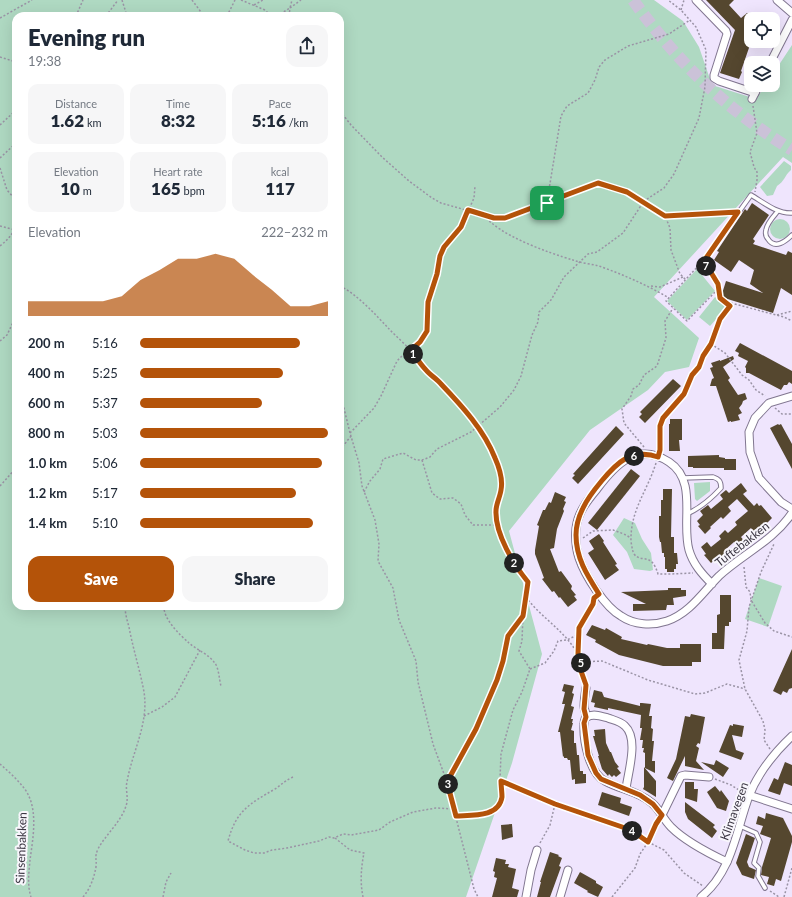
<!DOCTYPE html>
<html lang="en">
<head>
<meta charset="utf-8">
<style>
  body { margin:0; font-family:Lato,sans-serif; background:#f6f6f7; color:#1f2937; height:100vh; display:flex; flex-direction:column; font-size:15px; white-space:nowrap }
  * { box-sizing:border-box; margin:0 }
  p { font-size:13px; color:#747a83 }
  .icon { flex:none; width:22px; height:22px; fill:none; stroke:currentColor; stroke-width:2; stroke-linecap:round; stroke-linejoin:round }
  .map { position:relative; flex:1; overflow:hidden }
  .details { position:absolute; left:12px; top:12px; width:332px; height:598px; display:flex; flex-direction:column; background:#fff; border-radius:12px; box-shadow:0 4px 16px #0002 }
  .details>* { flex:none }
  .fabs { position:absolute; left:744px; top:12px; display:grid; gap:8px }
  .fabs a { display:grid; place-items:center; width:36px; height:36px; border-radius:8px; background:#fff; box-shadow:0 4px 16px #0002; font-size:20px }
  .pin { position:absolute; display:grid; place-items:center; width:34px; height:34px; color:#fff; margin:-17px; border-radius:8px; box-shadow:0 2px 6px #0006 }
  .km { position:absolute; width:20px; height:20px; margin:-10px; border-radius:50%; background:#222; color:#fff; font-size:11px; line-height:20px; text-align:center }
  .round { display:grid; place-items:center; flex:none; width:42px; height:42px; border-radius:12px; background:#f6f6f7 }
  .head { display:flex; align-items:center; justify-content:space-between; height:68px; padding:0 16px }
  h1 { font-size:22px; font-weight:800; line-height:30px }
  .figures { display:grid; grid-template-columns:repeat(3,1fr); gap:6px; height:68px; padding:4px 16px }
  .figures div { display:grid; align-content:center; border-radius:10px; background:#f6f6f7; text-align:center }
  .figures b { font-size:17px; font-weight:800 }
  .figures small { font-size:11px; font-weight:400 }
  .figures p { font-size:11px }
  .chart { height:112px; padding:8px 16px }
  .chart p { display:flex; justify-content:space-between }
  .chart svg { width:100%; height:72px; margin-top:4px; fill:#b45309; opacity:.7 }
  .primary-button { display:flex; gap:8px; margin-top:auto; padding:8px 16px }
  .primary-button a { flex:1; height:46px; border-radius:12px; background:#b45309; color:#fff; font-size:16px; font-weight:800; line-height:46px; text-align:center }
  .primary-button a+a { background:#f6f6f7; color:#1f2937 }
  ul { padding:0 16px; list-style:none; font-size:13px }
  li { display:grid; grid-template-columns:64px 48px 1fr; align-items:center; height:30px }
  li i { height:10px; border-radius:5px; background:#b45309 }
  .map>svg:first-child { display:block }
</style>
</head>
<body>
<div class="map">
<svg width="792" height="897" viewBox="0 0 792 897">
  <rect width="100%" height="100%" fill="#efe5fd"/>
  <g fill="#afd9c2" fill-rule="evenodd">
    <path d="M0 0H654L683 21 699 47 712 85 756 99 766 85H773V74L792 45V163L783 157 654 297 699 338 689 367 665 372 648 390 590 430 509 531 542 654 512 763 466 897H0ZM16 16H340V606H16Z"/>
    <path d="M784 161 791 166V170C784 176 785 181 777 186L773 195 767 196 760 187Z"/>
    <circle cx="780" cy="229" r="10"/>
    <polygon points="697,269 715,291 687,320 667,301"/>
    <polygon points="715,297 727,307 710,326 699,317"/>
    <polygon points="710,482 710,491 697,501 695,499 694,483"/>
    <polygon points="624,518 635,523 642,539 651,553 653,570 650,571 634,569 627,552 613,535"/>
    <polygon points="759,578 782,586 768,627 745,619"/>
  </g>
  <g fill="#55472f">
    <polygon points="706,0 734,0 729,5 741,18 747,13 751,16 751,42 741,71 742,72 739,79 720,73 735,30"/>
    <polygon points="752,203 769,215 753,239 755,241 753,244 786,255 788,251 792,253 792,295 781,288 773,313 721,297 726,281 763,293 750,284 754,270 739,260 731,272 714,260 719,252 717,251 745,209 747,211"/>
    <polygon points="740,343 792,371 792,384 789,382 787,385 784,385 781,390 749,373 746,373 746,368 745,367 748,361 738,356 739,353 735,351"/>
    <polygon points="733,356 734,359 723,367 730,378 728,380 738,395 745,393 747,399 743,401 742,404 739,408 742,413 738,415 740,420 731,422 731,421 728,422 716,386 710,386 712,379 714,378 710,368 713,367 711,363 720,360 720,361"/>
    <polygon points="673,379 681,386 645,423 639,417 642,414 640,412"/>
    <polygon points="670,419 682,419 682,440 679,440 680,451 669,451 669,424 670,424"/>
    <polygon points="778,424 779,425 781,424 792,444 792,469 770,428"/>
    <polygon points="616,426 624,434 578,484 572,478 575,475 573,474"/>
    <polygon points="719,455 719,457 725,458 725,459 736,459 736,470 724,470 724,468 693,468 693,467 688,467 688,456"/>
    <polygon points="631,469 640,476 597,530 588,523"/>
    <polygon points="741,483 747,491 743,494 754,506 757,503 759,506 761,505 772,518 761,529 763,531 757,536 751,528 741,537 745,542 739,547 734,542 725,550 729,554 722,560 719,556 711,563 704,555 706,554 701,547 707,542 711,547 721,539 719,536 725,530 728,533 737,525 735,522 748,511 737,499 728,507 731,511 723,519 721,517 710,527 711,528 705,534 698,526 700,525 697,521 703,515 700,511 708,505 711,509 723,499 720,495 726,490 729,493"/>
    <polygon points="663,489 672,489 671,537 674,537 674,553 677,553 678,564 676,564 676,569 674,569 674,572 667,572 667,569 665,569 665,557 664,557 664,553 662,553 661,542 660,542 659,537 659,516 661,516 661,500 663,500"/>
    <polygon points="555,492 566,497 564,501 566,502 563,509 564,511 557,529 554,548 550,549 559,572 561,571 572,586 571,589 576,595 574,596 577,600 568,607 560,597 559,598 554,591 552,592 542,579 544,578 535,554 535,550 539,526 537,525 543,510 545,510 549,502 551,503"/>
    <polygon points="599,534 604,541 603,542 617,564 615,565 619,570 605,580 588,553 594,549 589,541"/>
    <polygon points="668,588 681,588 681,590 686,590 686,596 673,598 674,605 667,605 666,610 633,611 633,604 646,604 621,592 668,590"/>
    <polygon points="720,595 731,595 731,622 729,622 729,626 725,626 724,649 712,649 712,633 717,633 717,615 720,614"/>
    <polygon points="592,625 605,630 606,628 622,637 621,639 647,645 648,644 667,648 680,648 680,644 701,644 701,662 692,662 692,666 663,666 619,655 595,642 596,640 586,635"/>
    <polygon points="792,649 792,688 789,689 787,693 783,691 781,695 773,691"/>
    <polygon points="564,684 574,686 572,693 574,694 571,706 574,707 571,719 573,719 572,723 573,723 571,730 574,731 574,743 576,743 577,755 579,755 580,771 583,771 583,774 586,774 586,783 575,784 575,779 572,780 570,760 568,760 567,758 564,758 564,756 563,757 560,732 558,732 565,704 562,704 565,692 562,691"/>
    <polygon points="594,690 602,692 604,697 640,706 640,703 642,703 651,704 649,716 652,716 651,728 653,729 652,741 654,741 652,761 655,761 655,773 645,768 645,753 643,752 644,748 642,748 643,740 640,740 642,728 640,728 641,715 608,708 608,710 594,707 595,703 591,702"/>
    <polygon points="691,714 705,717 700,744 698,743 696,746 699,748 696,761 704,770 685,766 685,756 673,781 667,778 676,759 685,716 690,717"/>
    <polygon points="733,724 744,726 742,737 732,735 736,750 744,753 741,760 719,752 730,725 733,726"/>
    <polygon points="605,729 606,743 610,752 611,752 615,762 619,767 617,768 621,773 616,777 614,775 612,777 609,774 608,776 602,769 598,756 599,756 593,736 595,736 594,730"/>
    <polygon points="716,760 729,768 723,777 701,762 714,765"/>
    <polygon points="785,762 792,765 792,786 784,783 780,795 768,791 774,778 778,780"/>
    <polygon points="644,767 656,781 656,797 643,789 644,787"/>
    <polygon points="685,782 694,782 694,789 698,789 697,802 685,798"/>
    <polygon points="715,786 720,792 721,790 729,801 726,811 717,808 707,792"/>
    <polygon points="602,792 621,798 620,803 632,807 629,816 598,805"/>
    <polygon points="685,802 715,825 713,827 717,831 712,838 688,819 685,812"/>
    <polygon points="766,813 783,818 792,836 792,842 781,881 776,879 774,886 767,884 769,877 761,875 762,867 771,838 760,834 763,826 756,824 758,816 765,819"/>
    <polygon points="512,824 513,837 502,840 501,825"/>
    <polygon points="746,834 755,838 747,862 749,867 756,870 754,879 742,875 736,863"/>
    <polygon points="550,852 559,855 558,856 562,858 559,866 561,867 550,897 537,897 541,882 540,882"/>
    <polygon points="496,858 506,860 505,864 509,864 508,867 516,869 512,888 519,890 517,897 492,897 497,878 494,877 495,872 493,871"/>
    <polygon points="580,872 596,881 596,883 603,887 598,897 587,892 588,891 574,883"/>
  </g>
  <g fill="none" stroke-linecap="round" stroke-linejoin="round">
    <path stroke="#cbc2d8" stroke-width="12" stroke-dasharray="12 6" stroke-linecap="butt" d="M633 0C678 63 726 109 792 150"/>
    <defs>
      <g id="lane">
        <path d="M778 211C773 217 767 223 766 230 765 234 766 237 768 239 775 250 786 241 792 235"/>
        <path d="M704 261 751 195C763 202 777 214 792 213"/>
        <path d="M658 456C661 446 660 437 660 427 661 415 674 406 682 397"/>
        <path d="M683 478 713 477C719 479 721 481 721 488 711 499 700 508 687 514"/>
        <polyline points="740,826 756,833 760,842 754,863 759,868 758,876 765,888"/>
      </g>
      <g id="street">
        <polyline points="696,0 726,31 727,34 714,75 714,78 719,81 755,93"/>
        <polyline points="777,0 792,13"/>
        <polyline points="770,63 792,20"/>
        <polyline points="752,99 759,85"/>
        <polyline points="792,396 769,403 755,418 749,432 750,452 759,478 781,502 792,509"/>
        <path d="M712 584C702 574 693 564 689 550 681 521 698 481 669 462 637 441 615 465 597 489 587 501 578 512 576 528 575 538 576 549 579 558 585 576 605 607 621 616 634 625 652 626 667 621 690 613 703 592 719 576 743 554 773 541 792 513"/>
        <path d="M586 688C585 694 584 700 584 706 584 710 586 712 586 715 586 718 584 720 584 724 583 740 589 773 605 781 621 790 638 791 652 803 660 810 663 819 671 827 684 840 710 854 727 862"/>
        <path d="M587 717C593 713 601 716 608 718 613 720 620 721 625 726 639 739 628 772 626 789"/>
        <polyline points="749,795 792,809"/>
        <polyline points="662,815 681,776 685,775 709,777"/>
        <polyline points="526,897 531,870 537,850"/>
        <polyline points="560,897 568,870"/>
        <path d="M701 897C732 872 736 831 749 796 758 773 774 753 792 736"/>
      </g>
    </defs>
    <use href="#lane" stroke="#817690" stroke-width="5.5"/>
    <use href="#street" stroke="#817690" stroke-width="9"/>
    <g stroke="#9a93a5" stroke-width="1.5" stroke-dasharray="2 2" stroke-linecap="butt">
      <polyline points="122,0 127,16"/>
      <polyline points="192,0 204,16"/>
      <polyline points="241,0 265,10 271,16"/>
      <polyline points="254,5 263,0"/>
      <polyline points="681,10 684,0"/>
      <polyline points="76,16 83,0"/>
      <polyline points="106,16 118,0"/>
      <polyline points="227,16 235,0"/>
      <polyline points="277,16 290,8 292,0"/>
      <polyline points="289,16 290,8 301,0"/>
      <polyline points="0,18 32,0"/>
      <polyline points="0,57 16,62"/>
      <polyline points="753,106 757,133 750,152 754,167 757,172 757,180 755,192"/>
      <polyline points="340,111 351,125 382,157 409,181 432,198 441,203 494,218 508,217 594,184 598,183 603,184 627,192 665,216 670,228 671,250 680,274 686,280"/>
      <polyline points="0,125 16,110"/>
      <polyline points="0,158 16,143"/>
      <polyline points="0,168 7,190 16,200"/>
      <polyline points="547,202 561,116 567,106 588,93 595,80 599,67 605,60 628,46 669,34 690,20"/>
      <path d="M484 215C498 235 549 253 573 260 581 263 591 264 599 266 624 275 647 285 669 298"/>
      <polyline points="666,215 732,212"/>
      <polyline points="0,226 15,230 16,238"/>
      <path d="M0 246C7 240 13 235 16 225"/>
      <polyline points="699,265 666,301 687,321 718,289"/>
      <path d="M340 286C358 295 376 315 390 330 397 337 405 344 411 351 417 357 421 365 426 370 452 396 482 423 495 458 499 468 503 481 501 491 500 497 496 504 496 511 495 535 514 564 528 582L523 615 522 641 519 651 530 669 522 692 513 710 501 754 500 779 502 797 498 806 487 814 456 816"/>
      <polyline points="651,286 660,287 683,277"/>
      <polyline points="727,302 784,317 792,321"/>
      <polyline points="777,315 792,311"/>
      <polyline points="0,341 7,335 16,316"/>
      <polyline points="711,344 725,353 742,375 749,380 756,390 765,396"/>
      <polyline points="340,392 350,433 359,463 362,486 375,520 379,544 378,561 393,588 399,620 416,661 418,682 433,744 447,782 474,889 478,897"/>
      <polyline points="685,392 692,375 699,367 703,356 711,344 720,319 730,306 720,298 718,284 707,266"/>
      <polyline points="775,408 782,414 792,414"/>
      <polyline points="350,433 374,408 381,396 397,361 404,354 411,350 420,342 425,336 428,325 427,302 437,274 440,255 444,247 461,227 474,198 475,186"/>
      <polyline points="644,447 624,423 622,409 631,396 633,389 639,385 644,375 657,366 666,338 665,321 673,308"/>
      <polyline points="340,450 351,436"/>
      <polyline points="422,460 432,493 440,499 453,498 461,504 465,515 473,525 498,525"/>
      <path d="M656 463C647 492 630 510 631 542 632 546 632 550 634 554 642 564 651 551 658 574H670L693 573"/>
      <polyline points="0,486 16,468"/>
      <polyline points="364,492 370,481 380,469 383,459 403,453 416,460 422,460 430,457 437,449 471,432 500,407 514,390 521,376 532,335 538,322 539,312 551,300 564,277 588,254 597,252 623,233 644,201 664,188 674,174 699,118 705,87 706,50 696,27 681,10 668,0"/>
      <polyline points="583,538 593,531 613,530 624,534 631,538"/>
      <polyline points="744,567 746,587 750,592 751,600 765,623 774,631 792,637"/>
      <path d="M526 597C541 618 566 631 578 655 581 661 580 666 582 673 582 676 584 679 585 681"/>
      <path d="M164 606C163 619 180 635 189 643 197 650 208 654 214 662 219 667 219 679 221 686"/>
      <polyline points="578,653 579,628 593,604 593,599"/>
      <polyline points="581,662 602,661 648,680 695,694 705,693 727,684 745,689"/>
      <polyline points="530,669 545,663 554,651 558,641 567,640 579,634"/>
      <polyline points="144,716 162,707 175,697 200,650"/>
      <polyline points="770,749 764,740 765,730 763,721 745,689 739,660 747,631 749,607 761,572 774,544"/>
      <path d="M0 764C8 771 17 779 24 788 39 807 33 838 30 860 29 872 27 885 31 897"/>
      <path d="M293 777C286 780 281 785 275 789 249 804 236 811 228 841L245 850 254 853H264L272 850 287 848 319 841 329 837 334 838 343 834 351 835 379 830 390 822 413 812 436 808 454 809"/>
      <polyline points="715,779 731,785 742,792"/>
      <polyline points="448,781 476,729 497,681 503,661 507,636 523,615"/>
      <polyline points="501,781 555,804 631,830 648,842 664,850 684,873 703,886"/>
      <path d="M335 838 350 850 364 853C361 868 360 882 363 897"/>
      <polyline points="540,843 550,825 555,804"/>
      <polyline points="770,891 779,897"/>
      <path d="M83 897C90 889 94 878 96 867 97 859 94 858 98 849 106 834 121 822 126 806 129 798 125 789 127 782 132 752 149 724 144 692 140 670 133 649 129 627 127 620 125 613 125 606"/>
      <polyline points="163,897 166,882 171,873"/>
      <polyline points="612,897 635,868 640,854 648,842 657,821"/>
      <polyline points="784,897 792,868"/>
    </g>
    <use href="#lane" stroke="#fff" stroke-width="3.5"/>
    <use href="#street" stroke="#fff" stroke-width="7"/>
  </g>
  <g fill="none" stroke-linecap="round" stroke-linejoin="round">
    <defs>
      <path id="route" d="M598 183 627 192 665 216 738 212 704 261 718 284 720 298 730 306 720 319 711 344 703 356 699 367 692 375 684 394 663 418 660 426V450L658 457C647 453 635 454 625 459 612 466 589 495 583 508 579 516 576 525 576 535 576 558 587 575 599 594L594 598 593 604 579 628 578 654 581 662V671L586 685 584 709 586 717 584 723 588 755 596 773 601 779 640 795 653 804 662 815 656 824 648 842 631 830 555 804 501 781C501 786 502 792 502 797 499 818 471 815 456 816L447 782 476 729 497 680 503 661 508 636 523 616 528 582C514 565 495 534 496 511 496 504 500 497 501 490 503 480 499 467 495 458 484 430 462 406 441 384 437 379 430 375 426 370 420 364 416 357 411 350L420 342 427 331 428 302 437 274 440 256 444 247 461 227 468 210 494 218H505Z"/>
    </defs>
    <use href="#route" stroke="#fff" stroke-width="8"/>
    <use href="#route" stroke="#b45309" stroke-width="5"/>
  </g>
  <g text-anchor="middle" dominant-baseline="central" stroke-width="4" stroke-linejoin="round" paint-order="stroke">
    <g font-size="12" fill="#3c3743" stroke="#f8f6fc">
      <text transform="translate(742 544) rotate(-38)">Tuftebakken</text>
      <text transform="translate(734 811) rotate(-70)">Klimavegen</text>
      <text transform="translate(21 848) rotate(-88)">Sinsenbakken</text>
    </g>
  </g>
</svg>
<div class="fabs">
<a><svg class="icon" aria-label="locate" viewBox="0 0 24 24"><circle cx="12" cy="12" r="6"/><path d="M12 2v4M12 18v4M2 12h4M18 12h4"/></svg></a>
<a><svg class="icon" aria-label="layers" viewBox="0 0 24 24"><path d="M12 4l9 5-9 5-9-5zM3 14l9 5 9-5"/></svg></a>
</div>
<div class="pin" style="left:547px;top:203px;background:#1e9e55"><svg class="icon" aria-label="arrive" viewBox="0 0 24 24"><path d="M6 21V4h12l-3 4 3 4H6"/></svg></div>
<b class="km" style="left:413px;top:354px">1</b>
<b class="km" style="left:514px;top:563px">2</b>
<b class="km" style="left:448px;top:784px">3</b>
<b class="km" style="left:632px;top:831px">4</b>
<b class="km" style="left:581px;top:663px">5</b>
<b class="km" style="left:634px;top:456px">6</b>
<b class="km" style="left:706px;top:266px">7</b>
<section class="details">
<div class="head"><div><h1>Evening run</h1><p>19:38</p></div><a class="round"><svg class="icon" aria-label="share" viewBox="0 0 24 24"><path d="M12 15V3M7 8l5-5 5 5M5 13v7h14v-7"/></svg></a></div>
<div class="figures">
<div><p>Distance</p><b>1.62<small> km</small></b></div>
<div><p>Time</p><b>8:32</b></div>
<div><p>Pace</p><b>5:16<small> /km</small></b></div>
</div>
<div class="figures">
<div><p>Elevation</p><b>10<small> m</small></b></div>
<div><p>Heart rate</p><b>165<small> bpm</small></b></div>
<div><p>kcal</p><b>117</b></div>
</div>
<div class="chart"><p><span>Elevation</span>222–232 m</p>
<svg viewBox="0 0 160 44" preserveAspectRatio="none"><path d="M0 44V35L10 35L20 35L30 35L40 35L50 32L60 22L70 16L80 9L90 9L100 6L110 9L120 19L130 28L140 38L150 38L160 35V44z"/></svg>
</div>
<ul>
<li><b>200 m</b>5:16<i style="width:85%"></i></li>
<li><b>400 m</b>5:25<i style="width:76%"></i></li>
<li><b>600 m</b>5:37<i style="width:65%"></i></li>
<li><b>800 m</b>5:03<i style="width:100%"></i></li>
<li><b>1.0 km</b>5:06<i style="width:97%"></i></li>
<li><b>1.2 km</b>5:17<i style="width:83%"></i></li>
<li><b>1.4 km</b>5:10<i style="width:92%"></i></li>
</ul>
<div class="primary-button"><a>Save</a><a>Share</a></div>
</section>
</div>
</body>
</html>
